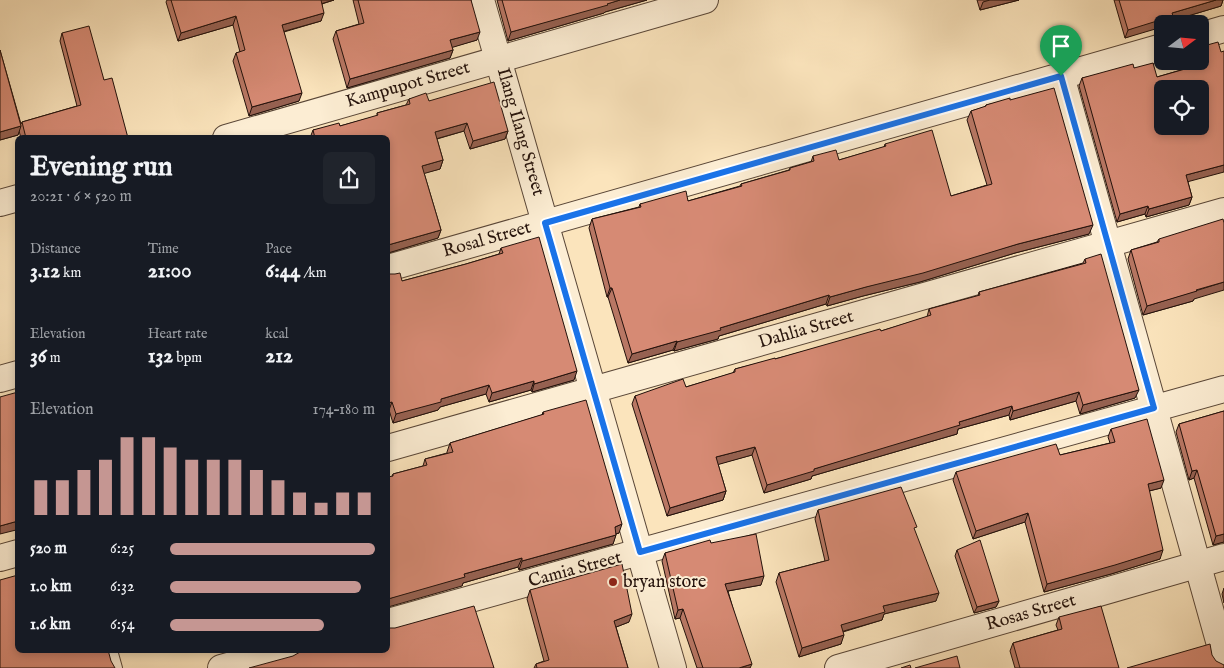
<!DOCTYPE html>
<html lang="en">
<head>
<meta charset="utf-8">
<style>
  body { margin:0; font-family:"IM FELL English",serif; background:#20242c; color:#f1f3f6; height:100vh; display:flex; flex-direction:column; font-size:19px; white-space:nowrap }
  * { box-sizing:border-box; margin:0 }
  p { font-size:16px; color:#9ea1a6 }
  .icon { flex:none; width:28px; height:28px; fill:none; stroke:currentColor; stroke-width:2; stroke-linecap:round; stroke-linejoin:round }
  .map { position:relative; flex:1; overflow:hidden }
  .panel { position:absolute; left:15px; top:135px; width:375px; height:518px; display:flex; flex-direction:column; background:#171b24; border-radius:8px; box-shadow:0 2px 8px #0003 }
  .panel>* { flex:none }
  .needle { width:32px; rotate:74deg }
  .tools { position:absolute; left:1154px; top:15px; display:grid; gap:10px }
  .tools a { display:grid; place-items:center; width:55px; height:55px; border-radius:8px; background:#171b24; box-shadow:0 2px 8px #0003; font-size:25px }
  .pin { position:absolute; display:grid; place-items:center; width:42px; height:42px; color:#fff; margin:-51px -21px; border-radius:50% 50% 50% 0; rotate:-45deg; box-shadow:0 0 5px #0007 }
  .pin .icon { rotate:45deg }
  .round { display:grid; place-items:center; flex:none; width:52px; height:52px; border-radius:8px; background:#20242c }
  .summary { display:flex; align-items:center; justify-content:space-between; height:85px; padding:0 15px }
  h1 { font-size:28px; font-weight:700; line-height:38px }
  .metrics { display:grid; grid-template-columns:repeat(3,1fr); gap:8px; height:85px; padding:5px 15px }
  .metrics div { display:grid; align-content:center }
  .metrics b { font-size:21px; font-weight:700 }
  .metrics small { font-size:14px; font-weight:400 }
  .metrics p { font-size:14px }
  .chart { height:140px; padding:10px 15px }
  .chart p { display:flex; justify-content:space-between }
  .chart svg { width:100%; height:90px; margin-top:5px; stroke:#c59692; stroke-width:6 }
  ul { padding:0 15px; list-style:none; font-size:16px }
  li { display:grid; grid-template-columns:80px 60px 1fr; align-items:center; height:38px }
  li i { height:12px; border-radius:6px; background:#c59692 }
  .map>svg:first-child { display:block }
</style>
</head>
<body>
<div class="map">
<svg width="1224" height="668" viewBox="0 0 1224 668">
  <rect width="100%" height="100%" fill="#fbe4bc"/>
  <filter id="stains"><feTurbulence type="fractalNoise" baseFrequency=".004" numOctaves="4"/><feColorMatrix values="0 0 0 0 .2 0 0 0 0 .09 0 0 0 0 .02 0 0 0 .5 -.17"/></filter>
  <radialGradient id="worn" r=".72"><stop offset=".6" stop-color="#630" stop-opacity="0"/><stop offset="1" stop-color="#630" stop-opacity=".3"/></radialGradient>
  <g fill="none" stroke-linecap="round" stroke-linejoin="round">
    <defs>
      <polyline id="service" points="111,650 116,668"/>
      <g id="minor">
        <polyline points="481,0 673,668"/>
        <polyline points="1200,36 1224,29"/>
        <polyline points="1061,76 1224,659"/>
        <polyline points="226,138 705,0"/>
        <polyline points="0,203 18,198"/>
        <polyline points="388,268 1162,47"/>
        <polyline points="0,379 18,374"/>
        <polyline points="388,448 1224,211"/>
        <polyline points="0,558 18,553"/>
        <polyline points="388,622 1224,389"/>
        <polyline points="221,668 286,650"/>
        <polyline points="838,668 1224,557"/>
      </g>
    </defs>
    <use href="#service" stroke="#594637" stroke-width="14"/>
    <use href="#minor" stroke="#594637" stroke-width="28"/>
    <use href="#service" stroke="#fcedd3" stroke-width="12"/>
    <use href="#minor" stroke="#fcedd3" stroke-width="26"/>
  </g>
  <g fill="#b87764" stroke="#23110b">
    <polygon points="167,0 334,0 322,4 321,21 284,32 299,101 249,116 233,61 236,53 240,52 233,25 178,41 166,2"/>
    <polygon points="353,0 471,0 477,40 452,47 453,50 450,58 347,88 333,39 336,31 359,24"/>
    <polygon points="497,0 647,0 605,12 604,13 508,41"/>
    <polygon points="977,0 1019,0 980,10"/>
    <polygon points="1114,0 1223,0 1221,6 1171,21 1125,38"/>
    <polygon points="62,33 104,80 128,138 21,138 19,131 18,135 0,140 0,50 21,124 22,122 77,106 60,41"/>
    <polygon points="1186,61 1200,61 1188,182 1192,197 1189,205 1146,217 1145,214 1117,222 1079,86 1082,78 1134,68 1157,77 1188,68"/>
    <polygon points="409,99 429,101 508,131 505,139 470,149 464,131 437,139 443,160 440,169 424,173 441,230 438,238 388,253 388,138 310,138 313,130 340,126 377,116 377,113 406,105"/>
    <polygon points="1010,100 1089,234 1015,253 920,282 863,296 827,306 826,304 719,336 718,339 674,351 673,350 628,363 608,297 607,297 589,228 592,219 639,207 640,204 688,201 740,186 741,184 789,170 790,168 811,162 813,156 839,160 884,147 885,144 951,196 987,185 967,120 971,111 985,107 986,105"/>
    <polygon points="1159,239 1194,299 1193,301 1143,315 1128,259 1131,250 1157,242"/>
    <polygon points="501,248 574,380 532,392 531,390 489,402 486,394 440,407 438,410 393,423 389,410 402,281 466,264 499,254"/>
    <polygon points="1085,259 1135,398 1080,414 1076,401 1010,420 1009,415 958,429 957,434 812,476 811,479 764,493 752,455 718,464 726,491 723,500 667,516 632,404 635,396 686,387 733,373 735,369 775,359 881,331 927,317 929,309 978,296 979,292 1083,263"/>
    <polygon points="1224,411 1224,542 1220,543 1213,545 1194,478 1189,480 1176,432 1179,424"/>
    <polygon points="543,412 619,533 616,534 613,544 519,570 518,567 463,583 462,586 392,476 393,474 423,466 425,459 447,453 447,452 450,443 542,415"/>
    <polygon points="1111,429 1161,488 1149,491 1160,559 1111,574 1044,592 1025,522 973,539 953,480 956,472 1060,455 1110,443 1108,437"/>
    <polygon points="818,510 915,532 936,601 884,614 882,620 843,632 841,644 799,657 776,582 779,573 825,561 815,519"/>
    <polygon points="711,543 761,585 728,591 750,668 697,668 680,618 675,619 662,561 665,553"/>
    <polygon points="957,550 999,601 996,607 974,613 955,556"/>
    <polygon points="1224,588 1224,603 1222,594"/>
    <polygon points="530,590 629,622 616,627 628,668 534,668 536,664 544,661 527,599"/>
    <polygon points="1059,617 1119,668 1015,668 1010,651 1013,643 1058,630 1056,625"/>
  </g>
  <g fill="#966151" stroke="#23110b">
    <polygon points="319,0 334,0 317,5"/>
    <polygon points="620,0 647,0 605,12 604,13 508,41 511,32"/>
    <polygon points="990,0 1019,0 980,10 983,2"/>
    <polygon points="1216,0 1223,0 1221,6 1171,21 1170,24 1162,24 1162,27 1125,38 1128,30 1172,13"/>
    <polygon points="324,13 321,21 278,33 282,25"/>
    <polygon points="236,16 233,25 178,41 181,33"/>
    <polygon points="480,32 477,40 447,49 450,40"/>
    <polygon points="453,50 450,58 347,88 350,79"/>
    <polygon points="302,93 299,101 249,116 252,107"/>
    <polygon points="467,123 464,131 432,140 435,132"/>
    <polygon points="21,126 18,135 0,140 0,132"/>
    <polygon points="508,131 505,139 470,149 473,141"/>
    <polygon points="443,160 440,169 419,175 422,166"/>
    <polygon points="1224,165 1224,172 1183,183 1186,175"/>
    <polygon points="1192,197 1189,205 1146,217 1149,209"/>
    <polygon points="1148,206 1145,214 1117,222 1120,214"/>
    <polygon points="1093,225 1089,234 1015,253 920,282 863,296 827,306 830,297 1018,244"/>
    <polygon points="441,230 438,238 388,253 388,245"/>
    <polygon points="1224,282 1224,290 1194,299 1193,301 1143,315 1147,306"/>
    <polygon points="610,288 612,288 608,297 607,297"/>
    <polygon points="829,295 826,304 719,336 718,339 674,351 677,342 720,328"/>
    <polygon points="677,341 673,350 628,363 632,354"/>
    <polygon points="577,371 574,380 532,392 534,384"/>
    <polygon points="534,381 531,390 489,402 492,393"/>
    <polygon points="489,385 486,394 440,407 438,410 393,423 396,414 441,399"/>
    <polygon points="1139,390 1135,398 1080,414 1083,405"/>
    <polygon points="1079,392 1076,401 1010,420 1013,411"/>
    <polygon points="392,402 389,410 388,410 388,403"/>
    <polygon points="1012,406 1009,415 958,429 957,434 812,476 811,479 764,493 767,485 814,469 959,422"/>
    <polygon points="755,447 752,455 713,466 716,457"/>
    <polygon points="1197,470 1194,478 1189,480 1192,471"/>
    <polygon points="1164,480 1161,488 1145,492 1148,484"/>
    <polygon points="726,491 723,500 667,516 670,508"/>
    <polygon points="1028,513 1025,522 973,539 976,531"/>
    <polygon points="18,521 18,528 16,530 0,534 0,526"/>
    <polygon points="622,524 619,533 612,535 615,527"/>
    <polygon points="1224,534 1224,542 1220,543 1213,545 1216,536"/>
    <polygon points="616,535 613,544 519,570 522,561"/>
    <polygon points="1163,550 1160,559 1111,574 1044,592 1047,584"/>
    <polygon points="522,558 518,567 463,583 462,586 388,607 388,599 464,574"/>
    <polygon points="764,576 761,585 722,592 725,584"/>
    <polygon points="939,593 936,601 884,614 882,620 837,633 841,625 883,606"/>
    <polygon points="999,601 996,607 974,613 977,607"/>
    <polygon points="683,609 680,618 675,619 678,610"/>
    <polygon points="632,614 629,622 611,629 614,621"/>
    <polygon points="844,635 841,644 799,657 802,648"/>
    <polygon points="752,664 750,668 739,668"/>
  </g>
  <g fill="#d68a74" stroke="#23110b" fill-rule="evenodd">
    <polygon points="171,0 321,0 324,13 282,25 302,93 252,107 236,53 245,50 236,16 181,33"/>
    <polygon points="358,0 471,0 480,32 450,40 453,50 350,79 336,31 364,23"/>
    <polygon points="502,0 620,0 607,4 608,5 511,32"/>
    <polygon points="1119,0 1216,0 1172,13 1173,16 1128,30"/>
    <polygon points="89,26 104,80 112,78 128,138 26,138 22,122 81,105 62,33"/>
    <path d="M1218 42 1221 52 1224 51V165L1186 175 1192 197 1149 209 1148 206 1120 214 1082 78 1133 64 1134 68 1153 63 1157 77 1192 67 1191 61H1200V47ZM1162 89H1200V126H1162Z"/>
    <polygon points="0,50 21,126 0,132"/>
    <polygon points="494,82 508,131 473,141 467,123 435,132 443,160 422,166 441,230 388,245 388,138 315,138 313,130 339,123 340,126 378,115 377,113 410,104 409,99 426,93 429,101"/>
    <polygon points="1054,88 1093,225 1018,244 923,273 866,287 830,297 829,295 720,328 721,330 677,342 677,341 632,354 612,288 610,288 592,219 641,207 640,204 686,191 688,201 742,186 741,184 790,170 790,168 814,161 813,156 836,150 839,160 886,146 885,144 932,130 951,196 992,184 971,111 986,106 986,105 1010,98 1010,100"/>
    <polygon points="1223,219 1224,223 1224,282 1196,290 1197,291 1147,306 1131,250 1159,242 1159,239"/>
    <polygon points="539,237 577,371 534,384 534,381 492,393 489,385 441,399 441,402 396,414 392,402 388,403 388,274 395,274 400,273 402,281 466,264 503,253 501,248"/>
    <polygon points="1101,254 1139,390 1083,405 1079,392 1013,411 1012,406 959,422 960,425 814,469 814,471 767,485 755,447 716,457 726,491 670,508 635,396 683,379 686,387 735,372 735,369 775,358 775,359 880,329 881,331 931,315 929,309 980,295 979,292 1086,263 1085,259"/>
    <polygon points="18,392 18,521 0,526 0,397"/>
    <polygon points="586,400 622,524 615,527 616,535 522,561 522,558 464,574 465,577 388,599 388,477 393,476 393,474 427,465 425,459 453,452 450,443 544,414 543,412"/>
    <polygon points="1224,411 1224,534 1216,536 1197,470 1192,471 1179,424"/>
    <polygon points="1147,419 1164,480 1148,484 1163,550 1115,565 1047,584 1028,513 976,531 956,472 1056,444 1060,455 1115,442 1111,429"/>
    <polygon points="901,487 917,527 914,528 939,593 883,606 885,612 841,625 844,635 802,648 779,573 829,560 818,510"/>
    <polygon points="756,534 764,576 725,584 752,664 739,668 703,668 683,609 678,610 665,553 710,540 711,543"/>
    <polygon points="980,540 999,601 977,607 957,550"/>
    <polygon points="622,564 632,614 614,621 628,668 537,668 536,664 549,660 530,590"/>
    <polygon points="18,575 18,650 108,650 111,661 115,668 0,668 0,580"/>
    <polygon points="474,606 494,668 249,668 293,656 300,652 301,650 388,650 388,628 395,628"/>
    <polygon points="1101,606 1119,668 1020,668 1013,643 1062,629 1059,617"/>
    <polygon points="1210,644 1212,655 1216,661 1224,665 1224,668 1127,668"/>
    <polygon points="957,656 960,668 915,668"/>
    <polygon points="910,665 911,668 901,668"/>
  </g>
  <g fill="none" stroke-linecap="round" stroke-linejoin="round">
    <defs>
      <polygon id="route" points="1061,76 1154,408 640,552 545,223"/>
    </defs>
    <use href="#route" stroke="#fff" stroke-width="10"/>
    <use href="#route" stroke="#1a73e8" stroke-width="6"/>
  </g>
  <circle fill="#8f2418" stroke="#fcedd3" stroke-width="2" cx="613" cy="582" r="5"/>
  <g text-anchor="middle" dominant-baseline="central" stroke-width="4" stroke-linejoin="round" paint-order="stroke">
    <g font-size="18" fill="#23110b" stroke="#fcedd3">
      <text transform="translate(408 85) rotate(-16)">Kampupot Street</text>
      <text transform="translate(520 132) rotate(74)">Ilang Ilang Street</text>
      <text transform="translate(487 240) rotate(-16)">Rosal Street</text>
      <text transform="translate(806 330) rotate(-16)">Dahlia Street</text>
      <text transform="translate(575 570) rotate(-15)">Camia Street</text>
      <text transform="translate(1031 613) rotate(-16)">Rosas Street</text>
    </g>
    <g font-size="18" fill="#23110b" stroke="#fcedd3" text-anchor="start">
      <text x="623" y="582">bryan store</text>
    </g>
  </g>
  <rect width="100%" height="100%" filter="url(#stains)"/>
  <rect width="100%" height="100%" fill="url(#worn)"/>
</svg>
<div class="tools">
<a><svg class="needle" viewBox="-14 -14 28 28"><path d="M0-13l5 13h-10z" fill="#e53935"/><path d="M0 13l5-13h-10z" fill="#9ea1a6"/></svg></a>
<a><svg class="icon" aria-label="locate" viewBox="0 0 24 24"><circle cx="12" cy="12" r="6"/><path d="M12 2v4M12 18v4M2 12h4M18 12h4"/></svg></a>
</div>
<div class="pin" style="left:1061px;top:76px;background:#1e9e55"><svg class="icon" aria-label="arrive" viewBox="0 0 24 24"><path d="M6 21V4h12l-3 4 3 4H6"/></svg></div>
<section class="panel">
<div class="summary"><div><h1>Evening run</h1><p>20:21 · 6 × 520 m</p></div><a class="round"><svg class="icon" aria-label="share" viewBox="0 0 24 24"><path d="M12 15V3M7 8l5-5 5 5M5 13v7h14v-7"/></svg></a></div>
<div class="metrics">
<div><p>Distance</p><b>3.12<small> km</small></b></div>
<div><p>Time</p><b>21:00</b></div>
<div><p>Pace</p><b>6:44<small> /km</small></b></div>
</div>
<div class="metrics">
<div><p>Elevation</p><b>36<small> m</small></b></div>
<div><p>Heart rate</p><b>132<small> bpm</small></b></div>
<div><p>kcal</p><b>212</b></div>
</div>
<div class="chart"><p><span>Elevation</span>174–180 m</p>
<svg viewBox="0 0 160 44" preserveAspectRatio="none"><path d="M5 44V27M15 44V27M25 44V22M35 44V17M45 44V6M55 44V6M65 44V11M75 44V17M85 44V17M95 44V17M105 44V22M115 44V27M125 44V33M135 44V38M145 44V33M155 44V33"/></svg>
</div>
<ul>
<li><b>520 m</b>6:25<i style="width:100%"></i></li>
<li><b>1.0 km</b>6:32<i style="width:93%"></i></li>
<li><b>1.6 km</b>6:54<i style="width:75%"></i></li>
</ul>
</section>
</div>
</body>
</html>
